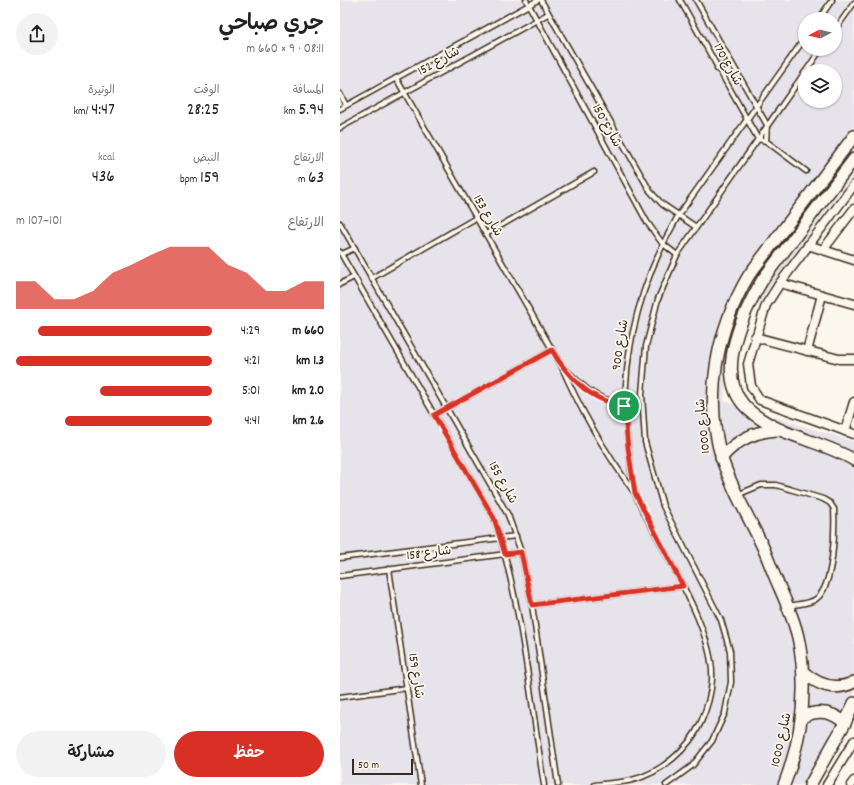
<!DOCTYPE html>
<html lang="ar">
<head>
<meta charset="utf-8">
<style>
  body { margin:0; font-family:Dekko,"Playpen Sans Arabic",sans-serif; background:#f2f2f2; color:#202124; direction:rtl; height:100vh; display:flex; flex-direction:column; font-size:15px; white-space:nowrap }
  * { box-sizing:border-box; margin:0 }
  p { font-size:13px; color:#757577 }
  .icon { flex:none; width:22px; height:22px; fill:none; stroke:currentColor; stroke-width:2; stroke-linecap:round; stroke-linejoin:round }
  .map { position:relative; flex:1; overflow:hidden; direction:ltr }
  .side { display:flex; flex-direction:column; background:#fff; width:340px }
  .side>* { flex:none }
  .needle { width:26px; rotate:263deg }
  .fabs { position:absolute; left:458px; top:12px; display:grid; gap:8px }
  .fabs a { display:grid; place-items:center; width:44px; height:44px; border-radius:50%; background:#fff; box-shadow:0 1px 3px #0004; font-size:20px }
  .scale { position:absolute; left:12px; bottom:10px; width:61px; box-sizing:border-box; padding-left:4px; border:2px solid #3b2a1e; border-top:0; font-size:11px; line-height:14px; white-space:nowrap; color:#3b2a1e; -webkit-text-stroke:3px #fbf7ec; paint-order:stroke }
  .pin { position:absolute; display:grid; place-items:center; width:34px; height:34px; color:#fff; margin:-17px; border:2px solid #fff; border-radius:50%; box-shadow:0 1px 4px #0007 }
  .round { display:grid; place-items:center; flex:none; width:42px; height:42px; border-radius:21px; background:#f2f2f2 }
  .headline { display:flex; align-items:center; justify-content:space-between; height:68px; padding:0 16px }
  h1 { font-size:22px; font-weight:600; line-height:30px }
  .figures { display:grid; grid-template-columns:repeat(3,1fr); gap:6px; height:68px; padding:4px 16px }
  .figures div { display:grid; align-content:center }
  .figures b { font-size:17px; font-weight:600 }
  .figures small { font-size:11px; font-weight:400 }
  .figures p { font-size:11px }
  .chart { height:112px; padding:8px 16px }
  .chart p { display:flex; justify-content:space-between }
  .chart svg { width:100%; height:72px; margin-top:4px; fill:#d93025; opacity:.7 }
  .primary-button { display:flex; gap:8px; margin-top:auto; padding:8px 16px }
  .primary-button a { flex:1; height:46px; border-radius:24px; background:#d93025; color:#fff; font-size:16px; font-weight:600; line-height:46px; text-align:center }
  .primary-button a+a { background:#f2f2f2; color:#202124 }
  ul { padding:0 16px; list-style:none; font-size:13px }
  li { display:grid; grid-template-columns:64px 48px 1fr; align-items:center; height:30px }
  li i { height:10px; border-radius:5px; background:#d93025 }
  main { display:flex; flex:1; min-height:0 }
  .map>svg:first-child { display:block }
</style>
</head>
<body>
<main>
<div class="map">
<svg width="514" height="785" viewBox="0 0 514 785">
  <rect width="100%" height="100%" fill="#fbf7ec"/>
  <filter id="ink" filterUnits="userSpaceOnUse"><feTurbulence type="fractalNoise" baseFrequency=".025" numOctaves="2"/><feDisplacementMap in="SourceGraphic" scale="8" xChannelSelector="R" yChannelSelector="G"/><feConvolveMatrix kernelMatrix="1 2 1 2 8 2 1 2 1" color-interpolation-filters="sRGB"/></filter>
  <g filter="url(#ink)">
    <path fill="#e6e3ea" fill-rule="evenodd" d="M0 0H514V173L431 285 402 329 386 374 384 401 514 442V717L498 752 468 785H0ZM465 19H495V49H465ZM465 71H495V101H465Z"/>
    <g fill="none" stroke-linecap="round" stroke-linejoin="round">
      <defs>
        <g id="lane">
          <polyline points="186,0 307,222 322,243 337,255"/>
          <polyline points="201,0 310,191 322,204 356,227"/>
          <polyline points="340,0 418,139 426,141 466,171"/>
          <polyline points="356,0 427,125 426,141"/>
          <polyline points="479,19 492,0"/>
          <polyline points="495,30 514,3"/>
          <polyline points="377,69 390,62"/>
          <polyline points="466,71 481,49"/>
          <path d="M56 78 221 365C240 410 265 452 294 492"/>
          <polyline points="0,94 6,105"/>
          <polyline points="0,109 198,0"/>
          <polyline points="0,128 208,14"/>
          <polyline points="0,223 168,515 181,552 192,605 218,785"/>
          <polyline points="146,234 254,172"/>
          <path d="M0 252 154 518C182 604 190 696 204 785"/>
          <polyline points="2,254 15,248"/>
          <polyline points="32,278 136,218"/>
          <polyline points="0,284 14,277"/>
          <path d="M222 366C246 389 251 397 284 405"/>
          <polyline points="94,415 212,350"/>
          <path d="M397 495 421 485H436L483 499 490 503 494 509C495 530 494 586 476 599 470 604 456 604 448 606"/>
          <polyline points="0,558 176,536"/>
          <polyline points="49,569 81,785"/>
          <polyline points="0,576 181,552"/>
          <polyline points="192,605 343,586"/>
          <polyline points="0,697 67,688"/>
          <path d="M255 785C267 783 280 783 292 780 321 773 349 749 361 722 367 708 371 695 372 680 375 636 333 568 313 529 307 517 299 505 295 493 292 482 291 470 290 460 276 374 295 290 338 216L465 38"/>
          <polyline points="326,785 352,766 372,741 385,713 391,682 390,651 381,620 323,506 305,442 302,394 306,346 318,299 337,255 465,72"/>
        </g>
        <g id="street">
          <polyline points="514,185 440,283 426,305 408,364 411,386 420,400 514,434"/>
          <polyline points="468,245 514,260"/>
          <polyline points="483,250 514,209"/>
          <polyline points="440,283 514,304"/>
          <polyline points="415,337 499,359 514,359"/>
          <polyline points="467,351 482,295"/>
          <polyline points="505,431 514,402"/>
          <polyline points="487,785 514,741"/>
          <polyline points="511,785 514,781"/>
        </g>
        <g id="secondary">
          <path d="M514 159 423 279C404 311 375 370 403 404 412 415 430 425 443 431 467 441 492 447 514 460"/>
          <path d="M381 458C398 439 416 430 442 430"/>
          <path d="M463 672C478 685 495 692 514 682"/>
          <path d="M462 717C479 709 492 711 505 723"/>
          <path d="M444 785C462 739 468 691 459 642 455 620 444 598 435 577 430 565 426 553 420 541 407 514 391 487 382 459 363 397 377 329 409 275L514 136"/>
          <polyline points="470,785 505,723 514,703"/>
        </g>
      </defs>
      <use href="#lane" stroke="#3b2a1e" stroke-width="7"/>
      <use href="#street" stroke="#3b2a1e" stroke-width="11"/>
      <use href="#secondary" stroke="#3b2a1e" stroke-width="14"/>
      <use href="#lane" stroke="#fbf7ec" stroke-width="4"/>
      <use href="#street" stroke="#fbf7ec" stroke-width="8"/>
      <use href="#secondary" stroke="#fbf7ec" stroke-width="11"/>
    </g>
  </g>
  <g fill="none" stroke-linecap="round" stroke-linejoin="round" filter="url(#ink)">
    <defs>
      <path id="route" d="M212 350C222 368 239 388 257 397 265 402 275 403 284 406L288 448 295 493 343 586 192 605 181 552 165 554 154 518 94 415Z"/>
    </defs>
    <use href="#route" stroke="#fff" stroke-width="8"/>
    <use href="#route" stroke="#d93025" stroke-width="5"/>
  </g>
  <g text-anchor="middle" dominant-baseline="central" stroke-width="3.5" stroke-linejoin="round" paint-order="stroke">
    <g font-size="13" fill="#3b2a1e" stroke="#fbf7ec">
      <text transform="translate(99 62) rotate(-29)">شارع 152</text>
      <text transform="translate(387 65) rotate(61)">شارع 170</text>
      <text transform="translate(266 126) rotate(61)">شارع 150</text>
      <text transform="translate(147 216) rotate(60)">شارع 153</text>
      <text transform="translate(281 345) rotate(-81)">شارع 900</text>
      <text transform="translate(364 426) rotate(-96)">شارع 1000</text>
      <text transform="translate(162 483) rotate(61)">شارع 155</text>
      <text transform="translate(89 554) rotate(-7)">شارع 158</text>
      <text transform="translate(75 676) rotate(81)">شارع 159</text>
      <text transform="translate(442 740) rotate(-77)">شارع 1000</text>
    </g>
  </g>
</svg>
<div class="fabs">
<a><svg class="needle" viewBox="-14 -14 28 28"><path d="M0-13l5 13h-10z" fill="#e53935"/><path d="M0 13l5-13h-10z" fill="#757577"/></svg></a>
<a><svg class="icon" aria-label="layers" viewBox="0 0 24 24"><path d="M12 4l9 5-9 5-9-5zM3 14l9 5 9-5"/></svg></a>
</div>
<div class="scale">50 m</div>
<div class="pin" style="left:284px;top:406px;background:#1e9e55"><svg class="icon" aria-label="arrive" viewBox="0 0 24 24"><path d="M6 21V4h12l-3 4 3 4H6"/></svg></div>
</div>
<section class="side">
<div class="headline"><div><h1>جري صباحي</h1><p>08:11 · 9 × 660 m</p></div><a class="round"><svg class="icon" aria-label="share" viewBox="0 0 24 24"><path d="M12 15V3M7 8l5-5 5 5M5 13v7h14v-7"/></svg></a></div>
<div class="figures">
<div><p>المسافة</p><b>5.94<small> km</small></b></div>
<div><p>الوقت</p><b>28:25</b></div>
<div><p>الوتيرة</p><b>4:47<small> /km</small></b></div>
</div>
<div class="figures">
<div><p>الارتفاع</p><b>63<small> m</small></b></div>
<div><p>النبض</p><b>159<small> bpm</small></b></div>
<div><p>kcal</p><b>436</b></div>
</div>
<div class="chart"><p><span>الارتفاع</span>101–107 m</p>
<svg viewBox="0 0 160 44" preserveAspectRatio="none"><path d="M0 44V27L10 27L20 38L30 38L40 33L50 22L60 17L70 11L80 6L90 6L100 6L110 17L120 22L130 33L140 33L150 27L160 27V44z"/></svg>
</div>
<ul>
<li><b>660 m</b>4:29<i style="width:89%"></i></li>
<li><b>1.3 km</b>4:21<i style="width:100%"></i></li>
<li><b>2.0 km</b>5:01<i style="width:57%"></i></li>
<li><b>2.6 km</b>4:41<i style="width:75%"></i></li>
</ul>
<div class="primary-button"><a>حفظ</a><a>مشاركة</a></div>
</section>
</main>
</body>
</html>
